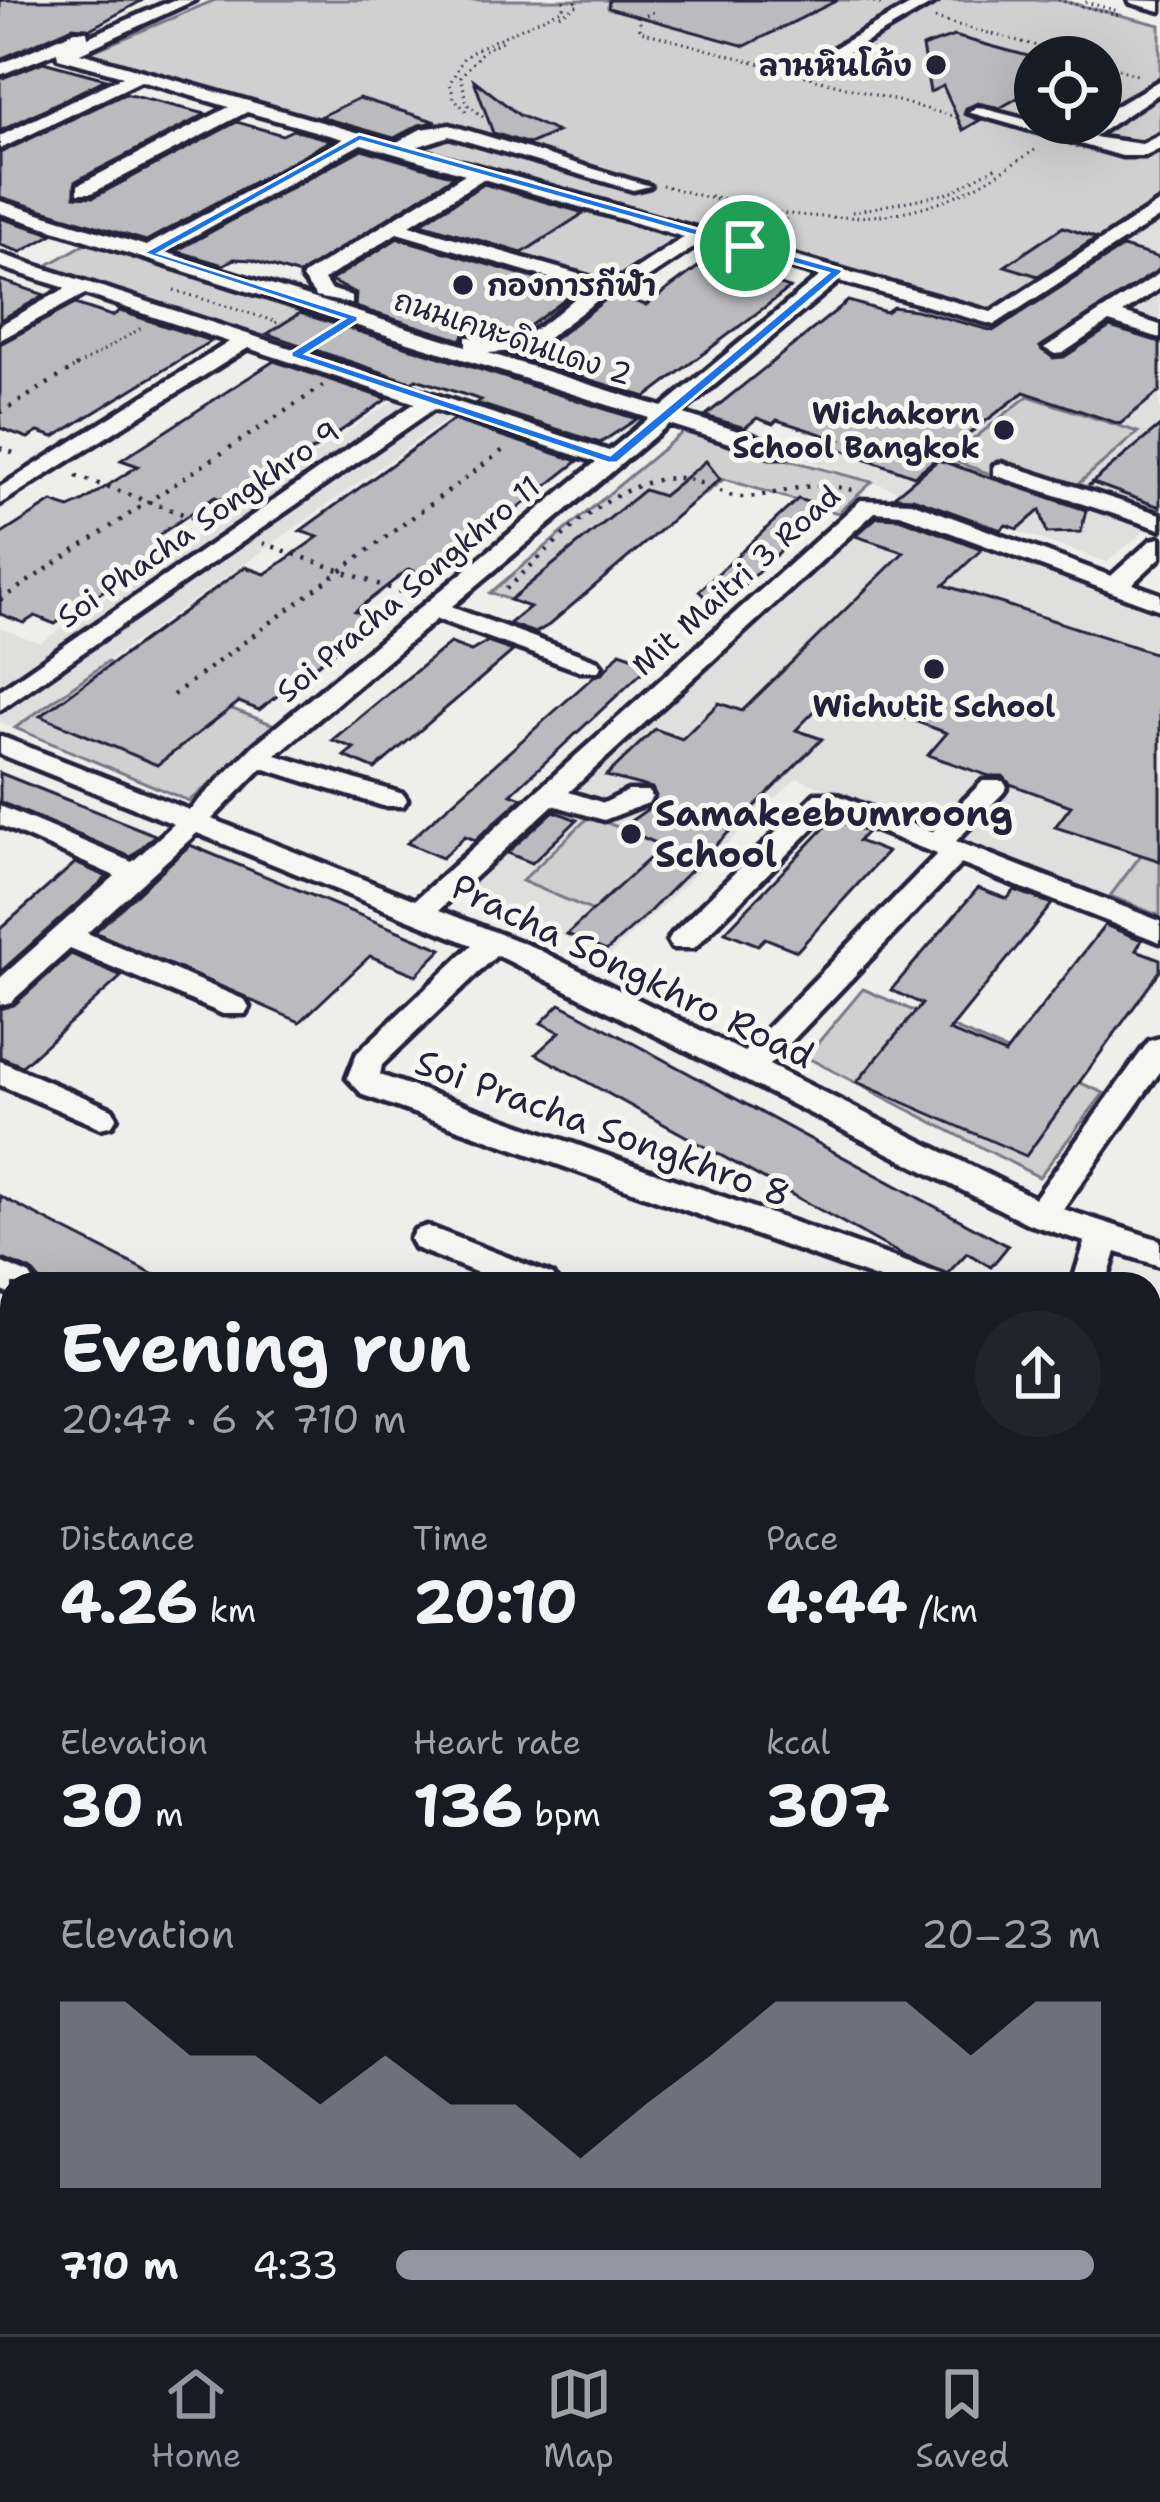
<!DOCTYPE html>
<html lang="en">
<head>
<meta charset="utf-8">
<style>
  body { margin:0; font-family:"Shantell Sans","Playpen Sans Thai",sans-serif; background:#20242c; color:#f1f3f6; height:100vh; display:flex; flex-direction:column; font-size:45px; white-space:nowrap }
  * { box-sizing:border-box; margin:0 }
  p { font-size:39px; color:#9ea1a6 }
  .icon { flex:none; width:66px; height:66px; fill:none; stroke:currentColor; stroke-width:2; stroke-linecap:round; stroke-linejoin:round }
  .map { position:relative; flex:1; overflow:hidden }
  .panel { position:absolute; left:0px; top:1272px; width:1161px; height:1062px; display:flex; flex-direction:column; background:#171b24; border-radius:36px 36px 0 0; box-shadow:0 12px 48px #0002 }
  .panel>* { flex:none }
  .buttons { position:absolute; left:1014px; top:36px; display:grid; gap:24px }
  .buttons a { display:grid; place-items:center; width:108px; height:108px; border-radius:50%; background:#171b24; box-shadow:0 12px 48px #0002; font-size:60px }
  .pin { position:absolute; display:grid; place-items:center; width:102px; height:102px; color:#fff; margin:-51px; border:6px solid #fff; border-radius:50%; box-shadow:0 3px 12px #0007 }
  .round { display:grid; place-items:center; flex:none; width:126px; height:126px; border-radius:63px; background:#20242c }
  .summary { display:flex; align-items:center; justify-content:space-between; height:204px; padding:0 60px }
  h1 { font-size:66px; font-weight:700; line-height:90px }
  .metrics { display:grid; grid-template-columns:repeat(3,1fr); gap:18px; height:204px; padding:12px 60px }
  .metrics div { display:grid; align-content:center }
  .metrics b { font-size:60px; font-weight:700 }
  .metrics small { font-size:33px; font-weight:400 }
  .metrics p { font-size:33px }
  .chart { height:336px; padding:24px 60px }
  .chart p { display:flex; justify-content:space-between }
  .chart svg { width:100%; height:216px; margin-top:12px; fill:#9495a2; opacity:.7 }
  ul { padding:0 60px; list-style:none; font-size:39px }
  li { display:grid; grid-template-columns:192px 144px 1fr; align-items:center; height:90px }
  li i { height:30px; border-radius:15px; background:#9495a2 }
  .tabs { display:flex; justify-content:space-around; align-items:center; height:168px; border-top:3px solid #363941; background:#171b24; font-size:33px; color:#9ea1a6 }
  .tabs a { display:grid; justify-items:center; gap:6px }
  .tabs .selected { color:#9495a2 }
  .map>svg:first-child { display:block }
</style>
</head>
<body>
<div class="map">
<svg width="1160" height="2334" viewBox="0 0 1160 2334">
  <rect width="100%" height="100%" fill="#eeeeeb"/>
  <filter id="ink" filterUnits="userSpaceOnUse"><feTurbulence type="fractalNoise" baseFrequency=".00833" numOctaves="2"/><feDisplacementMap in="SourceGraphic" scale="24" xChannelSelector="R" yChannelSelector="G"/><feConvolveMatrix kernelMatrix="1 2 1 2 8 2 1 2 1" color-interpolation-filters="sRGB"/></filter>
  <g filter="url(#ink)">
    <g fill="#dfdfde">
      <polygon points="1160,208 1160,519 1107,562 805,459"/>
      <polygon points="395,399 449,418 14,728 0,722 0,628 40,643"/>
      <polygon points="883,510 1160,615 1160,916 797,778 609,956 460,890"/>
    </g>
    <g fill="#d0d0d1" stroke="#797986" stroke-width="3" fill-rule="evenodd">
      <path d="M215 0H1058L1160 25V208L1000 325 86 54ZM1035 57H1101V123H1035Z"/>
      <polygon points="462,174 701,241 627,297 379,223"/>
      <polygon points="92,240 344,319 293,350 43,268"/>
      <polygon points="1028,396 1138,432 1061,499 948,459"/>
      <polygon points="683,432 872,482 838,513 724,479 549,613 490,593"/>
      <polygon points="107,662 280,727 189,801 15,728"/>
      <polygon points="590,816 665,846 598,913 522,881"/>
      <polygon points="1160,830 1160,916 1110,896"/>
      <polygon points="863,989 1104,1093 1039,1177 806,1057"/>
    </g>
    <g fill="#bbbbbf" stroke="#22223b" stroke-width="3">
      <polygon points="0,0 143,0 90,29 73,27 0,59"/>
      <polygon points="609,0 838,0 745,46 608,8"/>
      <polygon points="954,36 1035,58 1035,88 1000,108 978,103 966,108 964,114 980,120 963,130 943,86 930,92 922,47"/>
      <polygon points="43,62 106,79 0,131 0,79"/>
      <polygon points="474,80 519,115 557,132 529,144 493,133"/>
      <polygon points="125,94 206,114 76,181 75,196 94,197 237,122 282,135 293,130 331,140 146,241 0,197 0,153"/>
      <polygon points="359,98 437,122 419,125 394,138 320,117"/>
      <polygon points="362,149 454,176 299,275 252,260 234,259 223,265 176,251"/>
      <polygon points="484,184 584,213 522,253 421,223"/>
      <polygon points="0,218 53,234 21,252 0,245"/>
      <polygon points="1063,227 1096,238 1038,276 1005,266"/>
      <polygon points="398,238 577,291 524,330 500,337 466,332 461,340 355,307 356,293 330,281"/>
      <polygon points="1123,247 1160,258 1160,269 1040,347 1053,358 1064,357 1110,327 1160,342 1160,391 1120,424 1024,392 914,476 831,446 840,440 777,420 773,424 757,418 745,428 705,416 848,301 886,312 893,307 916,310 993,331"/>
      <polygon points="713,256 760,272 753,277 790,288 646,397 512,356 535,354 605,300 617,296 646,305"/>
      <polygon points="0,280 45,295 0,320"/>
      <polygon points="75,304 112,316 120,311 211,341 54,437 38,432 28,438 0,428 0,344"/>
      <polygon points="300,313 637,419 600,443 476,403 481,400 416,379 411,382 267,334"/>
      <polygon points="274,361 387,399 235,504 215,497 156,537 173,543 55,624 35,616 24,623 0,614 0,535 52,502 69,508 84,501 138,466 121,460"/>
      <polygon points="453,420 578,461 430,577 409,569 355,611 376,619 259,710 239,702 157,765 40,716 245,567 265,574 318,537 300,531"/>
      <polygon points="1160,426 1160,507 1093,483 1088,486"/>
      <polygon points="938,460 1086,510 1081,532 1047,533 1040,510 1018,529 1006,525 1001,530 913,498 893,497"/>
      <polygon points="706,461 720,479 549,625 535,633 509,624 530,607 510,600 644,490 663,496"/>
      <polygon points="798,499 826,508 718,610 699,591"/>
      <polygon points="877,517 899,518 982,549 944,585 1160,655 1160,861 1055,827 1071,806 1010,784 1003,776 989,776 928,755 947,733 834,691 796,730 822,739 640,921 606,951 567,934 663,846 621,828 652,806 656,796 652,788 606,776 655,729 682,739 719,703 742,711 904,552 855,536"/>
      <polygon points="487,642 513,651 375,769 344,756 354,748 332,740 450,643 471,651"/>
      <polygon points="620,652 652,663 511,794 522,798 475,840 465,836 442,858 407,843 594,676 602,674"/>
      <polygon points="0,773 155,835 131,857 0,802"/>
      <polygon points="554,811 577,820 532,863 507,853"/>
      <polygon points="833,819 867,832 858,841 887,852 797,951 765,938 758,945 725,932"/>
      <polygon points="190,845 442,949 416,975 370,956 300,1022 95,932"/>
      <polygon points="75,863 107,877 0,972 0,929"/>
      <polygon points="978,888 1007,899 1015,890 1052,904 949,1031 1005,1054 1105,925 1142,940 1136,950 1160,959 1160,971 1026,1156 857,1082 922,1004 891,990"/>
      <polygon points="71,954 122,976 22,1066 0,1057 0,1009 14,1005"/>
      <polygon points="560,1004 579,1014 1008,1246 991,1267 967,1253 947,1274 904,1256 536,1054 560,1032 541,1023"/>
      <polygon points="0,1196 46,1220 172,1284 43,1284 32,1271 0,1258"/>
    </g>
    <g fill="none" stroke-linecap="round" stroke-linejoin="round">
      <defs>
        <g id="minor">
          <path d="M173 0H195L80 53 395 143 421 129 450 125 650 186 633 190 449 136 413 148 991 312 1160 202V217L994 325 839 281 681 413 786 446V456H770L669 424 451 607 598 661 602 666 598 671H580L437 619 276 755 403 794 407 800 403 806H383L262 768 212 819 415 900 861 500 911 502 1111 576 1151 540 1160 538V558L1132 584 1160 594V610L900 514 875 512 569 792 604 803 628 791H648L652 797 648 803 604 820 553 805 439 910 533 947 744 1052 937 854 829 812 694 948H672L668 941 672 934 815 794H835L932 832 983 781H1003L1007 787 1003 793 956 841 1160 921V942L961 864 769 1065 1035 1198 1149 1041 1160 1038V1072L1063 1209 1160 1240V1266L1116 1252 1106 1284H1072L1085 1242 1029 1224 497 955 382 1065 380 1075 943 1275 948 1284H893L363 1095 347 1078 357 1053 472 945 197 833 87 933 245 1000 249 1007 245 1014H223L70 949 11 1002 0 1005V978L115 876 0 825V806L132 862 174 824 0 754V736L189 810 254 745 596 462 434 409 0 710V690L415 403 248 348 0 504V487L229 342 85 294 0 340V325L66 288 0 267V254L609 451 649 418 0 213V201L146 246 343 139 247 112 92 193H78V185L229 107 141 81 0 149V136L123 76 58 58 57 52 0 75V64L75 31H87L88 37ZM361 144 465 174 305 274 302 278 316 297 352 304V296L330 289 324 280 397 233 586 289C564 306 533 339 505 341 491 343 480 336 466 337V346L165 252ZM483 179 684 237 623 277 606 282 410 225ZM702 242 820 276 662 407 488 353 532 350 603 296 637 285Z"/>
          <polygon points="919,0 939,0 844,55 829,51"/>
          <polygon points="1129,0 1160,1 1160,11 1131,3"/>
          <polygon points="1160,80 1160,93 1093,137 1142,144 1160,135 1160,149 1146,156 1122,156 968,112 977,107 1075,132 1089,123 1101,123 1101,115"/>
          <polygon points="1160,273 1160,288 1123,313 1160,325 1160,338 1109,322 1063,353 1055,354 1044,348"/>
          <polygon points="1002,463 1160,514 1160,529 994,475 994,465"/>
          <polygon points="0,1061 112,1109 117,1117 112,1125 101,1128 0,1085"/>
          <polygon points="427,1226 553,1275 558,1284 506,1284 415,1248 410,1239 415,1230"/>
          <polygon points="0,1262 30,1275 35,1284 12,1284 12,1295 0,1290"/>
          <polygon points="1149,1472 1160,1475 1160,1505 1149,1502"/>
          <polygon points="0,1512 12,1516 12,1553 0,1549"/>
          <polygon points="1149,1900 1160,1903 1160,1945 1149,1942"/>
          <polygon points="12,1958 12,2014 0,2019 0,1963"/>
          <polygon points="0,2029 12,2034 12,2080 0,2075"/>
          <polygon points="199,2322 251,2322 246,2334 194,2334"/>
          <polygon points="711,2322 788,2322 793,2334 716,2334"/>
        </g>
      </defs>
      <use href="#minor" stroke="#22223b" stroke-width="9"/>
      <g stroke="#22223b" stroke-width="3" stroke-dasharray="1.5 4.5" stroke-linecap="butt">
        <polyline points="862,0 882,5"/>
        <polyline points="1058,0 1122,16"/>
        <polyline points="1085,2 1118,11"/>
        <polyline points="653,12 640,18 640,31 956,117"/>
        <polyline points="560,15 578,5 574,0"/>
        <polyline points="935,19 1079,57"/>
        <polyline points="1101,63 1137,75"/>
        <polyline points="466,111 454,98 450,83 463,59 476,49 563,9 564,0"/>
        <polyline points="483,117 467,104 461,76 483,51 504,40"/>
        <path d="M662 185C756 213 862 236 957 195 986 183 1011 165 1038 148"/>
        <polyline points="710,196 756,206"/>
        <polyline points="852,212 949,193 998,166"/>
        <polyline points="765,233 789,217"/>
        <polyline points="174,290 277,322 272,325"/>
        <polyline points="72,369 143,327"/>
      </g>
      <g stroke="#22223b" stroke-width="4.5" stroke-dasharray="3 8" stroke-linecap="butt">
        <polyline points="0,413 77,366"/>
        <polyline points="0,448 19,455"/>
        <polyline points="76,476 211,524"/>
        <polyline points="263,543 409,595"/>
        <path d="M506 589C552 548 607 482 673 478 700 476 723 498 743 497 788 495 804 478 852 490"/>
        <polyline points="0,600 323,386"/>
        <polyline points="173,695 506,448"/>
      </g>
      <use href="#minor" fill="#f6f6f2" fill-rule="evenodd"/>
    </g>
  </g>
  <path fill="#1a73e8" stroke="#fff" stroke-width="3" fill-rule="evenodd" d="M359 134 841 269 843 272 617 463H608L291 357V352L344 319 143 253ZM360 141 828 273 610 455 306 354 358 321V316L159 253Z"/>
  <g fill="#22223b" stroke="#f6f6f2" stroke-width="4.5">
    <circle cx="936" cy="65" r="12"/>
    <circle cx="463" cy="285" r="12"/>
    <circle cx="1004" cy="430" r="12"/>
    <circle cx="934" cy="669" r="12"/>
    <circle cx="631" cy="834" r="12"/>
  </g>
  <g text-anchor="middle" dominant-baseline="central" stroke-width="10" stroke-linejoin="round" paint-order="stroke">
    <g font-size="30" font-weight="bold" fill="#22223b" stroke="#f6f6f2" text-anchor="end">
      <text x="912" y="65">ลานหินโค้ง</text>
      <text x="487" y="285" text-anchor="start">กองการกีฬา</text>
      <text x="980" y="413">Wichakorn<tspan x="980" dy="34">School Bangkok</tspan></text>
      <text x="934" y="706" text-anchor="middle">Wichutit School</text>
    </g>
    <g font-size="30" fill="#22223b" stroke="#f6f6f2">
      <text transform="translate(513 337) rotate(18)">ถนนเคหะดินแดง 2</text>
      <text transform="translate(198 524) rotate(-35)">Soi Phacha Songkhro 9</text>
      <text transform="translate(736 580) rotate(-42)">Mit Maitri 3 Road</text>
      <text transform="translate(408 589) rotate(-40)">Soi Pracha Songkhro 11</text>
    </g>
    <g font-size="36" font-weight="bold" fill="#22223b" stroke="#f6f6f2" text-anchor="start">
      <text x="655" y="813">Samakeebumroong<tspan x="655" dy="41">School</tspan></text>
    </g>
    <g font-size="36" fill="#22223b" stroke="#f6f6f2">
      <text transform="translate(633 971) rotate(26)">Pracha Songkhro Road</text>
      <text transform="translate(603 1128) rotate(20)">Soi Pracha Songkhro 8</text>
    </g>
  </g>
</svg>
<div class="buttons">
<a><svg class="icon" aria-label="locate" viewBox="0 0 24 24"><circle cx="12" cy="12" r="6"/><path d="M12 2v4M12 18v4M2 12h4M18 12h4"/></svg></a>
</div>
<div class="pin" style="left:745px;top:246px;background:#1e9e55"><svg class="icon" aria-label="arrive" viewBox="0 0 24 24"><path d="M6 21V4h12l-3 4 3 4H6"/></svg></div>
<section class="panel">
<div class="summary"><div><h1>Evening run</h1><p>20:47 · 6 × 710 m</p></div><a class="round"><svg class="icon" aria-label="share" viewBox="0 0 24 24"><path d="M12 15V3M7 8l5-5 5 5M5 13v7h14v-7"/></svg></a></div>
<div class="metrics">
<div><p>Distance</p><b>4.26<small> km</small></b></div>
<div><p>Time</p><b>20:10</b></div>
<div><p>Pace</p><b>4:44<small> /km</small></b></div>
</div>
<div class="metrics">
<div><p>Elevation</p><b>30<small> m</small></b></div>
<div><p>Heart rate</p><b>136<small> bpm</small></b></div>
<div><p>kcal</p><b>307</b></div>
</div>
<div class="chart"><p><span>Elevation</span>20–23 m</p>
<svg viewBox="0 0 160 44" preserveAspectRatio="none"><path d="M0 44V6L10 6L20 17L30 17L40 27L50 17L60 27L70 27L80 38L90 27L100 17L110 6L120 6L130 6L140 17L150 6L160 6V44z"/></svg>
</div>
<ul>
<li><b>710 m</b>4:33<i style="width:99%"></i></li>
</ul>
</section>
</div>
<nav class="tabs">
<a class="selected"><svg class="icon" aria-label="home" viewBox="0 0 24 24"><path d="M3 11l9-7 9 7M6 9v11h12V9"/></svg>Home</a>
<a><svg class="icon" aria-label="map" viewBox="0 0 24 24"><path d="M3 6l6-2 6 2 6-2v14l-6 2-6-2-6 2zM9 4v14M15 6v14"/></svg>Map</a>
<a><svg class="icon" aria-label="saved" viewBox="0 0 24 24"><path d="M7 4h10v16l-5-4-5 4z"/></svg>Saved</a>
</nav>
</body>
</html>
